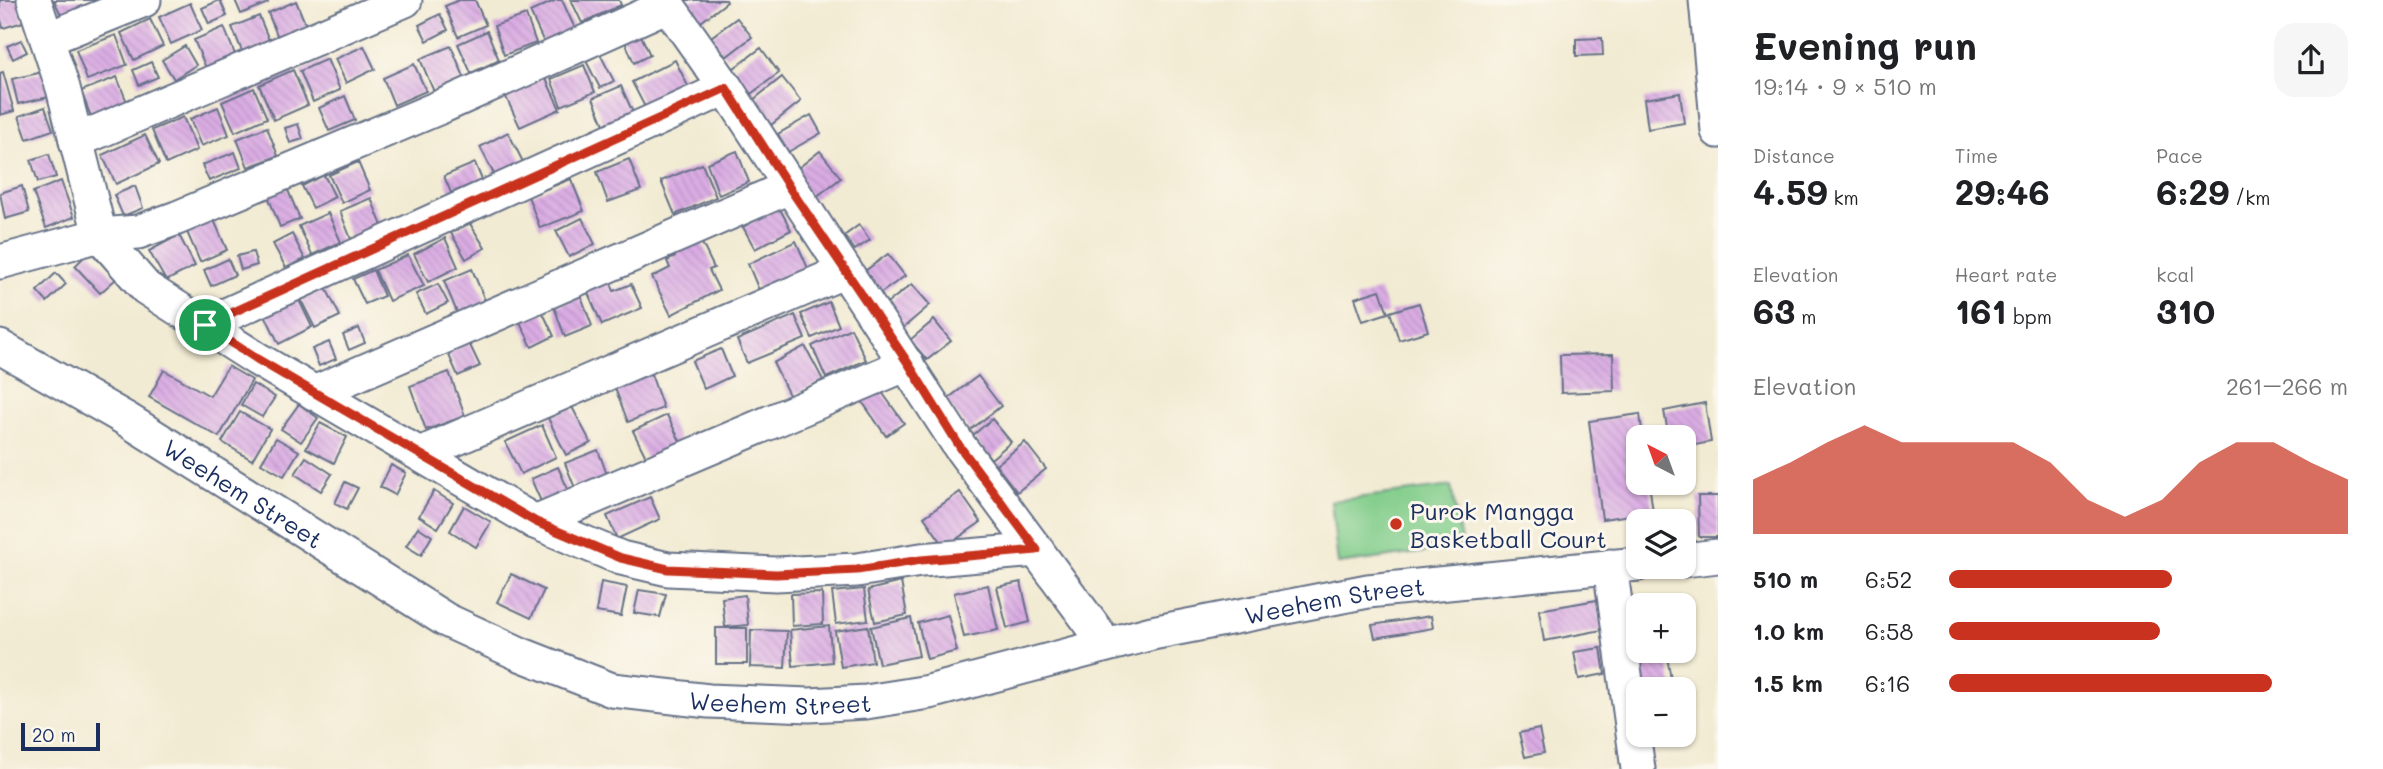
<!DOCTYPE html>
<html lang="en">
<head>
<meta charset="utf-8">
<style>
  body { margin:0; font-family:Mali,sans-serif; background:#f6f6f6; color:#202124; height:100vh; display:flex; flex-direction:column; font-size:26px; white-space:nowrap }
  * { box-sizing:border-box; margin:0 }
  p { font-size:23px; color:#757577 }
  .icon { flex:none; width:38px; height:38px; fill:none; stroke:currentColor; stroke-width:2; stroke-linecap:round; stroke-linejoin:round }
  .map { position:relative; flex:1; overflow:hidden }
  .panel { display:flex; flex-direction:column; background:#fff; width:665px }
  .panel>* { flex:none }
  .needle { width:46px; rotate:319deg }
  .fabs { position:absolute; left:1626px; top:425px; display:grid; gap:14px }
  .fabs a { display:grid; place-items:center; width:70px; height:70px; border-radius:14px; background:#fff; box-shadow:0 2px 5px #0004; font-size:35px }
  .scale { position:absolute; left:21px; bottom:18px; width:79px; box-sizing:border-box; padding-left:7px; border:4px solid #1b2f5e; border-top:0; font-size:19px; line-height:24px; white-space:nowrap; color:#1b2f5e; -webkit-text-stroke:5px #fbf7ec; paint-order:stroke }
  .pin { position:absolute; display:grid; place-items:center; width:60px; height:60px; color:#fff; margin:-30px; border:4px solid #fff; border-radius:50%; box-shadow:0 2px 7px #0007 }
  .round { display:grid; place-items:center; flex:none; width:74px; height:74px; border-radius:21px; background:#f6f6f6 }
  .overview { display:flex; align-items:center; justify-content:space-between; height:119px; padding:0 35px }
  h1 { font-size:38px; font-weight:700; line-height:52px }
  .stats { display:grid; grid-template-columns:repeat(3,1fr); gap:10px; height:119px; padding:7px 35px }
  .stats div { display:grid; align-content:center }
  .stats b { font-size:35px; font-weight:700 }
  .stats small { font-size:19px; font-weight:400 }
  .stats p { font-size:19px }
  .chart { height:196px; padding:14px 35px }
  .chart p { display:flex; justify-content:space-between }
  .chart svg { width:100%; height:126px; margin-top:7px; fill:#c8321e; opacity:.7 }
  ul { padding:0 35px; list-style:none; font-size:23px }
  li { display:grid; grid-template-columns:112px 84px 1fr; align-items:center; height:52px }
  li i { height:18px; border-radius:9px; background:#c8321e }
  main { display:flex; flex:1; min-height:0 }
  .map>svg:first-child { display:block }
</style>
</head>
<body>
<main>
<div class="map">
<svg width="1718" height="769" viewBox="0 0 1718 769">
  <defs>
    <pattern id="building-back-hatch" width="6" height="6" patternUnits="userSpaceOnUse" patternTransform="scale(1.75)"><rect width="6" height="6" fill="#daace3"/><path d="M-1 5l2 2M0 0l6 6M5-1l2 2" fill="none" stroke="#ba94c5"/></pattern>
  </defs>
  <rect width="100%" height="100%" fill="#fbf7ec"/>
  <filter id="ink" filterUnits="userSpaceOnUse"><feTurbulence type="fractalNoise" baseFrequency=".0143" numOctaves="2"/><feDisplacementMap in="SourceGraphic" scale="14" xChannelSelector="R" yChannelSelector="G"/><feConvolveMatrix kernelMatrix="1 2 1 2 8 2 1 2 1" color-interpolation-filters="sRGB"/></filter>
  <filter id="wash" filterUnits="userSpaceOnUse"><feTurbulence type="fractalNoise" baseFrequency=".00686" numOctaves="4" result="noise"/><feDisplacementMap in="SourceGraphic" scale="28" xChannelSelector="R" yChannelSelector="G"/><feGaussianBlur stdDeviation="1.57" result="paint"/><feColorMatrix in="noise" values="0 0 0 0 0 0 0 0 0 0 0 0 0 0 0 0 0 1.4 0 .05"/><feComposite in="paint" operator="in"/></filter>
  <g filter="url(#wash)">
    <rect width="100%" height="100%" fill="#f2ebd3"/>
    <polygon fill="#82cd8b" stroke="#4e7e74" stroke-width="2" points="1451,486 1462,547 1338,564 1331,501"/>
    <g id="blocks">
      <g fill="url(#building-back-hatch)">
        <polygon points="0,0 18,0 23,22 3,28 0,17"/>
        <polygon points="54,0 98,0 62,17"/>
        <polygon points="220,0 227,16 209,24 202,8"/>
        <polygon points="235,0 267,0 268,3 241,14"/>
        <polygon points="459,0 475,0 486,25 458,37 445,6"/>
        <polygon points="556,0 562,0 577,33 546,47 530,12"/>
        <polygon points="571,0 619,0 621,5 582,23"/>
        <polygon points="685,0 726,0 727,2 697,25 682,3"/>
        <polygon points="296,1 307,28 279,40 268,13"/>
        <polygon points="190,3 202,30 171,44 159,17"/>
        <polygon points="440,14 448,30 427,41 419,25"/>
        <polygon points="526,15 536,43 504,55 494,26"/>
        <polygon points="259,16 271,45 244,56 232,27"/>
        <polygon points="737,18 752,37 726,57 711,37"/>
        <polygon points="150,19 163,46 134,60 121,33"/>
        <polygon points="224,27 238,62 209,75 194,40"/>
        <polygon points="638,29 650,55 634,63 623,37"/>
        <polygon points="487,31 499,60 471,73 458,44"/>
        <polygon points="116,35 127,65 87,80 76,50"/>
        <polygon points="1602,38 1603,55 1576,56 1576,39"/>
        <polygon points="21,40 27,52 13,59 7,46"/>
        <polygon points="185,46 196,65 174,79 162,60"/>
        <polygon points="364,46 375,69 346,83 335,59"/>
        <polygon points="451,46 465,79 434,92 420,59"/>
        <polygon points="761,48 779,73 748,96 730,71"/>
        <polygon points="600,54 614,81 600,88 586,61"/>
        <polygon points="327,59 340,90 313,102 300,71"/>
        <polygon points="675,60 690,90 647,111 632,82"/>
        <polygon points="151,62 158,77 139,85 133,70"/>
        <polygon points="414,64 426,91 394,105 383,78"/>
        <polygon points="584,65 595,92 561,106 551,79"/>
        <polygon points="293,70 308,105 274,120 259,85"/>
        <polygon points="3,72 14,111 0,115 0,73"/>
        <polygon points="43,72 49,97 18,104 12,79"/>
        <polygon points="117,77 128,105 92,119 81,91"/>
        <polygon points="545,77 560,109 520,127 505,95"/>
        <polygon points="782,77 801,101 771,125 752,101"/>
        <polygon points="621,86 634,115 605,127 593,98"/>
        <polygon points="254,88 267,118 235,132 222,102"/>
        <polygon points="1680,93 1684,123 1648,129 1644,99"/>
        <polygon points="345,96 355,120 329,131 319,108"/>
        <polygon points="45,107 53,130 27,139 19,116"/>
        <polygon points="218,107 229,135 201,146 190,119"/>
        <polygon points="811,115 821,133 788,152 778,134"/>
        <polygon points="183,117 197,150 166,164 152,130"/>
        <polygon points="298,124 303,139 290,143 285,128"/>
        <polygon points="267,127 278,156 248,167 237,139"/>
        <polygon points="508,132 523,162 495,176 480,147"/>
        <polygon points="145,135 159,164 116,184 102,155"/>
        <polygon points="737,151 749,182 719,195 707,163"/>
        <polygon points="820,151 841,178 812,200 792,173"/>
        <polygon points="235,152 241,168 209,181 202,165"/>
        <polygon points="49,154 56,177 38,182 31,160"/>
        <polygon points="629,159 641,190 608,202 597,172"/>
        <polygon points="358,162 370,190 342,203 329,175"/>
        <polygon points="475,163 482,180 451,193 444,176"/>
        <polygon points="702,164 716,197 675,215 661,181"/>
        <polygon points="324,175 335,197 313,208 302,186"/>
        <polygon points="571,179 584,211 540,228 528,196"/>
        <polygon points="61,181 74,217 46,228 33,192"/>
        <polygon points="22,186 29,212 5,219 0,193"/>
        <polygon points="135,186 143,208 123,216 114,195"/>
        <polygon points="287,188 300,219 280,227 268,196"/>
        <polygon points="371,198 384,231 353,244 340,211"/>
        <polygon points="779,207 791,230 755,249 743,227"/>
        <polygon points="328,213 341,242 312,255 299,226"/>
        <polygon points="582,218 595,244 569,257 556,231"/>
        <polygon points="214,220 227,250 200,262 187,232"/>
        <polygon points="469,222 485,248 466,259 451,233"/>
        <polygon points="859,225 870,240 855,250 844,236"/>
        <polygon points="292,234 305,259 286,268 273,244"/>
        <polygon points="179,235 195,266 166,281 149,251"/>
        <polygon points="699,237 714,268 709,270 719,290 671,315 652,277 670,268 667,261 675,257 671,251"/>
        <polygon points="445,238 458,267 428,282 414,254"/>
        <polygon points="796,241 810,273 761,295 748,264"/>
        <polygon points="90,251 116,279 100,293 75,266"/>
        <polygon points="253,252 257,265 241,270 237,256"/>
        <polygon points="888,254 905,276 878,295 861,274"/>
        <polygon points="408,255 424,286 389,301 375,270"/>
        <polygon points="228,259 235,275 211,286 204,270"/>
        <polygon points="472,269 486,303 458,315 444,281"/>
        <polygon points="373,270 384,296 365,304 353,279"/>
        <polygon points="56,273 66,284 47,302 37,291"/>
        <polygon points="608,276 614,291 631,284 642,308 602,325 585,286"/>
        <polygon points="438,284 448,303 426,314 416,294"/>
        <polygon points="912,284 930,305 903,328 884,306"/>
        <polygon points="326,288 340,316 315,328 301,300"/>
        <polygon points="1380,290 1388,313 1363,321 1355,298"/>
        <polygon points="581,296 592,326 565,337 554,307"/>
        <polygon points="298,298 312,327 279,344 265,315"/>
        <polygon points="829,302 839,326 812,338 801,314"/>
        <polygon points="1419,303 1428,331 1399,340 1390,312"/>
        <polygon points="542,311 554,336 532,347 520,322"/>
        <polygon points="795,315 805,339 747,363 737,340"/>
        <polygon points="934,320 951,341 927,360 910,340"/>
        <polygon points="359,328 365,343 349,350 343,335"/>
        <polygon points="851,328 866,360 826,378 812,346"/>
        <polygon points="329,342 336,359 319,366 312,349"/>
        <polygon points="469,343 480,366 458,376 448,353"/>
        <polygon points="805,346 823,380 790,397 773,363"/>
        <polygon points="721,349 732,376 704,389 692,361"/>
        <polygon points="1613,354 1614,391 1561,393 1560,355"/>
        <polygon points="228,366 252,380 219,437 149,397 164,370 210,396"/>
        <polygon points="449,372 465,416 426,430 410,386"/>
        <polygon points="651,374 663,408 628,422 615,388"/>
        <polygon points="978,376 1001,406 969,431 946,400"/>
        <polygon points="253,384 275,397 262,417 241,405"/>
        <polygon points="879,388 904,423 886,436 861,400"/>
        <polygon points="1705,403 1711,442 1684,447 1684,438 1669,438 1664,411"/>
        <polygon points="299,404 318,418 301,442 281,429"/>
        <polygon points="572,407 591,443 566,455 548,418"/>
        <polygon points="240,412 270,429 252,460 222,442"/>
        <polygon points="1640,414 1643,438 1638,438 1638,483 1649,483 1653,512 1602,519 1589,421"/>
        <polygon points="667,415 684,449 650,465 633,431"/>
        <polygon points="992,419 1011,442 991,459 972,436"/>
        <polygon points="320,423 347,437 334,463 306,448"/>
        <polygon points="542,425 556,457 521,474 505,442"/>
        <polygon points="276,438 299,451 284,476 261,463"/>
        <polygon points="1025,442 1046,469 1017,492 996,465"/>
        <polygon points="598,450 609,480 577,493 565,463"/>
        <polygon points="306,457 332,474 321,491 295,474"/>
        <polygon points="391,465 406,473 395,495 380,487"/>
        <polygon points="558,467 570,494 543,506 531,479"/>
        <polygon points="345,482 358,488 347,509 335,503"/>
        <polygon points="434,491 453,503 438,528 419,516"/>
        <polygon points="960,492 981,522 945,547 924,517"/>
        <polygon points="1698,496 1718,496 1718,537 1699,537"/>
        <polygon points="650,497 660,519 617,539 607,516"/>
        <polygon points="464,506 491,522 476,547 450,531"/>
        <polygon points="418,527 432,536 421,555 406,546"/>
        <polygon points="511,574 544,590 531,618 497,602"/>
        <polygon points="601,582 627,587 621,616 596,612"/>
        <polygon points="901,582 907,615 875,622 868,590"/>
        <polygon points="1021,582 1030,622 1007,628 997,587"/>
        <polygon points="988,585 998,630 964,637 954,593"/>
        <polygon points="864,589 868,620 836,624 832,592"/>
        <polygon points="639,590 666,594 660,617 634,613"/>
        <polygon points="822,593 823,624 792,626 791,594"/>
        <polygon points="745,595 748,625 725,627 722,598"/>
        <polygon points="1597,600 1602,630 1544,641 1539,610"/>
        <polygon points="948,615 957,651 927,659 918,623"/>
        <polygon points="1431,616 1433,628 1375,638 1372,625"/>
        <polygon points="911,618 919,656 879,664 871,627"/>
        <polygon points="829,626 832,662 793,666 790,630"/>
        <polygon points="868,626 873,662 841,667 835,631"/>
        <polygon points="1638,626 1638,651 1666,651 1673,690 1641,690 1630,627"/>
        <rect x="716" y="628" width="31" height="36"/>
        <polygon points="751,630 787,631 785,668 750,667"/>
        <polygon points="1601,648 1605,674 1579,679 1574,652"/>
        <polygon points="1539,729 1544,753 1525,757 1519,733"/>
      </g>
    </g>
  </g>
  <g filter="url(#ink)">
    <use href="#blocks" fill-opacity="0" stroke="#667187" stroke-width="2"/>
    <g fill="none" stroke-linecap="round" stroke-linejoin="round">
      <defs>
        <g id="minor">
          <polyline points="34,0 63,88 100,235 146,288 257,359 535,522 621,558 668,569 776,574 857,570 921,560 1037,550"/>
          <polyline points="664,0 726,88 960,447 1106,644"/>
          <polyline points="1706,0 1718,131"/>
          <polyline points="47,39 144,0"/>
          <polyline points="76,141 405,0"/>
          <polyline points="0,262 100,235 138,232 177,218 445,105 668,5"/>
          <polyline points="204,325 726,88"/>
          <path id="s1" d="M0 347 126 419 446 620 520 654 612 690 709 701 809 705 866 702 929 692 1152 633 1368 591 1638 564"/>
          <polyline points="314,393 789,187"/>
          <polyline points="420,454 845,271"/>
          <polyline points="535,522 907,364"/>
          <polyline points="1684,560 1718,556"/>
          <polyline points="1610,566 1638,769"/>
        </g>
      </defs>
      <use href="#minor" stroke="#667187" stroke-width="37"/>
      <use href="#minor" stroke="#fff" stroke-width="33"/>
    </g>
  </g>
  <g fill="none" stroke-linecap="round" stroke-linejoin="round" filter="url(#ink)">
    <defs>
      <polygon id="route" points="726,88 789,187 908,363 960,447 1037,550 921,560 857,570 776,574 668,569 621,558 536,522 257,359 205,325"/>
    </defs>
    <use href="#route" stroke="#fff" stroke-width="14"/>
    <use href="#route" stroke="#c8321e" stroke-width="9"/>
  </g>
  <circle fill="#c8321e" stroke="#fbf7ec" stroke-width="2.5" cx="1396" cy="524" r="7"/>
  <g text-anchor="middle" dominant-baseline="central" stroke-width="6" stroke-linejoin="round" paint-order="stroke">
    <g font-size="24" fill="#1b2f5e" stroke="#fbf7ec">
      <text stroke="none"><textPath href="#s1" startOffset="284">Weehem Street</textPath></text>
      <text stroke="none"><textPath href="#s1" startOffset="1438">Weehem Street</textPath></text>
      <text stroke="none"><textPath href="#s1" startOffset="872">Weehem Street</textPath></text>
    </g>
    <g font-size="24" fill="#1b2f5e" stroke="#fbf7ec" text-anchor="start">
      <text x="1410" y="510">Purok Mangga<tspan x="1410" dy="28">Basketball Court</tspan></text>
    </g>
  </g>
</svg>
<div class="fabs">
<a><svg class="needle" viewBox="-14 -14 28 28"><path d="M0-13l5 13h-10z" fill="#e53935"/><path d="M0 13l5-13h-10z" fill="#757577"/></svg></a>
<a><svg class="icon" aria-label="layers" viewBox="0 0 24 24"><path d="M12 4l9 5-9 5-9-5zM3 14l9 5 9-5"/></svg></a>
<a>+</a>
<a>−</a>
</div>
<div class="scale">20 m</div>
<div class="pin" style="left:205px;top:325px;background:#1e9e55"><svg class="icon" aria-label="arrive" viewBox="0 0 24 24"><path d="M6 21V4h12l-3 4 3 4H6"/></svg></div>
</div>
<section class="panel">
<div class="overview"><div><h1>Evening run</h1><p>19:14 · 9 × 510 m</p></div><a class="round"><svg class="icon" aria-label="share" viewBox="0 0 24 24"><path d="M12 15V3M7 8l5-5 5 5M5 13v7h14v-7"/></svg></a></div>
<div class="stats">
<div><p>Distance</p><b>4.59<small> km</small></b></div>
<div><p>Time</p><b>29:46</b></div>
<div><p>Pace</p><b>6:29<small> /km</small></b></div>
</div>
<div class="stats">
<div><p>Elevation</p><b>63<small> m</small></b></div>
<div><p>Heart rate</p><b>161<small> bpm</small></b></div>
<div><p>kcal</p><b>310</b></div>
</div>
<div class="chart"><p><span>Elevation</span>261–266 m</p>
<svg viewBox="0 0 160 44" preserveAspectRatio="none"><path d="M0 44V25L10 19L20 12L30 6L40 12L50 12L60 12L70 12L80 19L90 32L100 38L110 32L120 19L130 12L140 12L150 19L160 25V44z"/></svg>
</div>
<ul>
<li><b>510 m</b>6:52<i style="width:56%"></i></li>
<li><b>1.0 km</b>6:58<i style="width:53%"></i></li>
<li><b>1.5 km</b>6:16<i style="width:81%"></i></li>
</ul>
</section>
</main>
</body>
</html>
